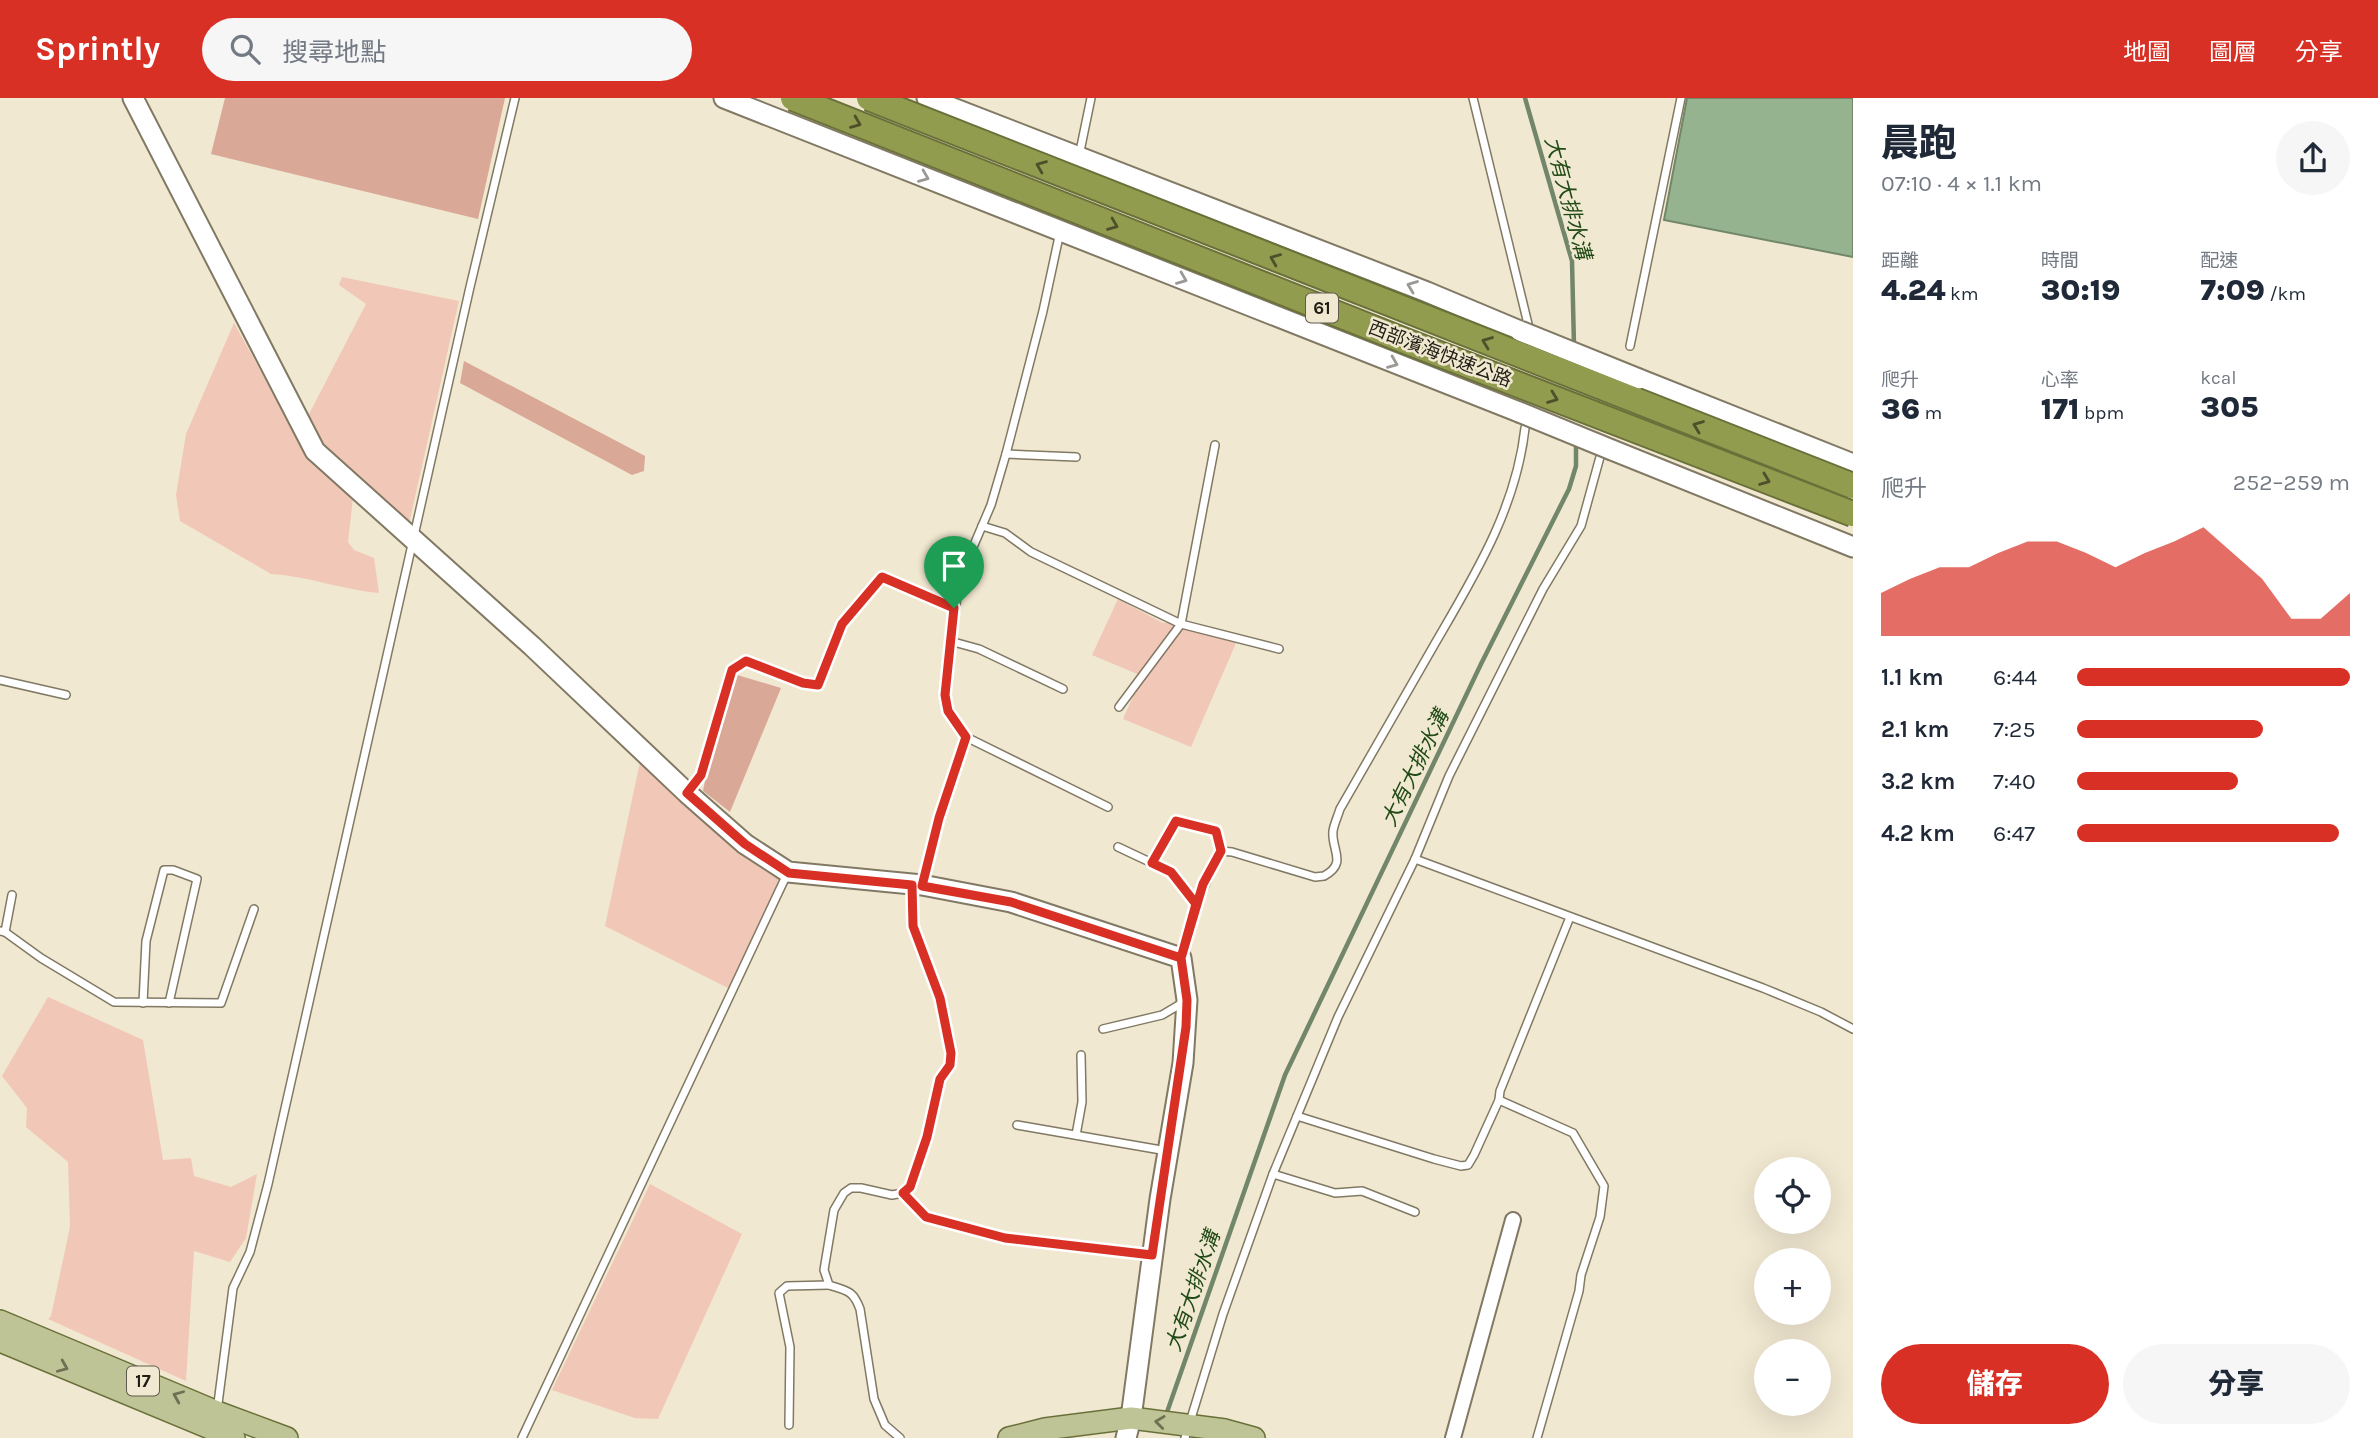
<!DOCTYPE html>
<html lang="zh-TW">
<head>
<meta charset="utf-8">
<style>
  body { margin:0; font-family:Karla,"Noto Sans TC",sans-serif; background:#f6f6f7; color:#1f2937; height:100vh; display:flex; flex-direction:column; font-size:26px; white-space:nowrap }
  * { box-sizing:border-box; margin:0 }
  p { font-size:23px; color:#747a83 }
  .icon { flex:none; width:38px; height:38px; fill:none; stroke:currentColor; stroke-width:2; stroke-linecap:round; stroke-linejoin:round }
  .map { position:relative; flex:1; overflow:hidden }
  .details { display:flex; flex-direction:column; background:#fff; width:525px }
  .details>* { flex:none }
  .buttons { position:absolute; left:1754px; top:1059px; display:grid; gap:14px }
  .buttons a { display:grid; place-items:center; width:77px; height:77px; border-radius:50%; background:#fff; box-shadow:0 7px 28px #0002; font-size:35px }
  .pin { position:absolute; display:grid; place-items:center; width:60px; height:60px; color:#fff; margin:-72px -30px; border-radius:50% 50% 50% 0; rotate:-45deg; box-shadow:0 0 7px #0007 }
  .pin .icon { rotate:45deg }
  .round { display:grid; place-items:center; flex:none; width:74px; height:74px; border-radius:37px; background:#f6f6f7 }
  .summary { display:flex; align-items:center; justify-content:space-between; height:119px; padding:0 28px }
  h1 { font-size:38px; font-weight:800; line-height:52px }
  .stats { display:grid; grid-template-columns:repeat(3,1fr); gap:10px; height:119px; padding:7px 28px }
  .stats div { display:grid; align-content:center }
  .stats b { font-size:30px; font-weight:800 }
  .stats small { font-size:19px; font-weight:400 }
  .stats p { font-size:19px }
  .chart { height:196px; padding:14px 28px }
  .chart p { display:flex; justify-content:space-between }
  .chart svg { width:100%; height:126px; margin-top:7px; fill:#d93025; opacity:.7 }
  .action { display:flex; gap:14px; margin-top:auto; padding:14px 28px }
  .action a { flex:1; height:80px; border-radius:42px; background:#d93025; color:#fff; font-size:28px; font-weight:800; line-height:80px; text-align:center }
  .action a+a { background:#f6f6f7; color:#1f2937 }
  ul { padding:0 28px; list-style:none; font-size:23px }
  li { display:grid; grid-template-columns:112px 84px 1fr; align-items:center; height:52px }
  li i { height:18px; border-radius:9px; background:#d93025 }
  header { display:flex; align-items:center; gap:42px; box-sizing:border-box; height:98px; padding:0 35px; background:#d93025; color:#fff }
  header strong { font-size:33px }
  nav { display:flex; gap:38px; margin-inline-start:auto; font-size:24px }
  .search { width:490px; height:63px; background:#f6f6f7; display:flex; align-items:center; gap:18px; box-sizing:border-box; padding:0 24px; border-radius:38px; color:#747a83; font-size:26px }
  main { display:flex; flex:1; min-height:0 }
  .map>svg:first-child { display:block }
</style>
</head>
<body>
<header>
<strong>Sprintly</strong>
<div class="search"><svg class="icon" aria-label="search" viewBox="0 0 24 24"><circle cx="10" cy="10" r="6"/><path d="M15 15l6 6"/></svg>搜尋地點</div>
<nav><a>地圖</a><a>圖層</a><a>分享</a></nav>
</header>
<main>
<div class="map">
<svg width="1853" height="1340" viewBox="0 0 1853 1340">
  <rect width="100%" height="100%" fill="#f1e8d1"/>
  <g fill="#f1c7b8">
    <path d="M342 179 459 203 409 426C372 393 329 364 307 320L366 206 339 187Z"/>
    <path d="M234 225 307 356 353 400 348 444 354 452 374 460 379 495C343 492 308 478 271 476L180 423 176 397 186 336Z"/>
    <polygon points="1118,501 1163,525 1190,524 1240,536 1191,649 1123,621 1142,578 1092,557"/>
    <polygon points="640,664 748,762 781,776 732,892 605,828"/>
    <polygon points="48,899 143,942 163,1062 191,1060 194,1078 231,1089 257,1076 246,1140 230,1164 194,1153 186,1283 48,1221 51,1218 70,1129 68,1064 26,1029 27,1010 2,978"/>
    <polygon points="650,1086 742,1136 658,1321 635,1320 552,1292"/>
  </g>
  <g fill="#d9a897">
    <polygon points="225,0 505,0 478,121 211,56"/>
    <polygon points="464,263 645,358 644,373 632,377 460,285"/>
    <polygon points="734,576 781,590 730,714 703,693 722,596"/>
  </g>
  <polygon fill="#95b38e" stroke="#728669" stroke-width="2" points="1687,0 1853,0 1853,159 1664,122"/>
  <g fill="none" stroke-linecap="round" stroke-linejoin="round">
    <g stroke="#728669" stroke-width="4.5">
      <polyline points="1525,0 1572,163 1574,248"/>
      <polyline points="1166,1317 1285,977 1481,566 1569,391 1576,368 1576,344"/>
    </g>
    <defs>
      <g id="lane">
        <polyline points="1473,0 1529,230"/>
        <polyline points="1079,58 1091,0"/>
        <polyline points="1630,248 1681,0"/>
        <polyline points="1006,356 1076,359"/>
        <polyline points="982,428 1005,435 1031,454 1181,526 1279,551"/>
        <polyline points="950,543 979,551 1063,591"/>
        <polyline points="0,582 66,597"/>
        <polyline points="1119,609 1181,526 1215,347"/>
        <polyline points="966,639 1108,709"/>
        <polyline points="688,693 701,677 732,572 746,563 803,585 819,588 842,526 882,479 954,510"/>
        <polyline points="1118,749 1171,774 1196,806"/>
        <polyline points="1415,761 1763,890 1821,914 1853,931"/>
        <polyline points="1152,765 1176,723 1216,733 1221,753"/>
        <polyline points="923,787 939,720 966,639 948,613 945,597 959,482 991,407 1006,356 1043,213 1060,134"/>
        <polyline points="0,833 5,834 12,797"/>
        <polyline points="5,834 41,860 114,904 221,905 254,811"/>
        <path d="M1181 860C1193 819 1201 791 1221 753L1232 754 1315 779 1324 778C1348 765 1331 752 1333 733 1334 726 1338 718 1340 711 1371 657 1402 603 1433 549 1473 480 1516 412 1525 330"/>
        <polyline points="143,905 146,843 164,772 173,772 197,781 169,905"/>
        <polyline points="1103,931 1162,917 1184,904"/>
        <polyline points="1499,1002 1573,1035 1604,1088 1600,1119 1581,1177 1579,1193 1537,1340"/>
        <polyline points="1297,1018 1434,1061 1461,1068 1468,1067 1474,1057 1499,1002 1500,993 1570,819"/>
        <polyline points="1017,1027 1167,1053"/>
        <polyline points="1076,1037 1082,1004 1081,957"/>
        <polyline points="1273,1076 1335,1095 1362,1093 1415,1114"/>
        <polyline points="903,1095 926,1119 1005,1140 1151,1157"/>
        <polyline points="217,1313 233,1190 250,1154 268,1086 470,189 515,0"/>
        <polyline points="789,1327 790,1249 779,1195 787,1188 829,1187"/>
        <polyline points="522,1340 788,774"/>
        <path d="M900 1340 885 1327 874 1301 860 1211C853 1192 847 1193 829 1187L824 1172 834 1112 844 1095 851 1090H861L892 1097 903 1095 910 1089 927 1039 940 981 950 967 951 955 940 900 913 828 912 787"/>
        <polyline points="1185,1340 1223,1216 1273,1076 1338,919 1415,761 1449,678 1543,491 1581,428 1600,359"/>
      </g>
      <polyline id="street" points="1453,1340 1513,1122"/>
      <g id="secondary">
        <polyline points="133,0 315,353 532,548 687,695 745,746 788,774 922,787 1011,804 1181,860 1187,902 1183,965 1160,1101 1131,1320 1126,1340"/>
        <polyline points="724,0 1519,314"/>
        <polyline points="927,0 1427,194 1520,233"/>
        <polyline points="1639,281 1853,366"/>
        <polyline points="1612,352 1853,449"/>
      </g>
      <g id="primary">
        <polyline points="0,1223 217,1314 287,1340"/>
        <polyline points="0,1243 234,1340"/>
        <polyline points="1009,1340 1045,1331 1131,1320 1225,1332 1254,1340"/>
      </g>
    </defs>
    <use href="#lane" stroke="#817964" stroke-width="10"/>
    <use href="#street" stroke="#817964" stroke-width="18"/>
    <use href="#secondary" stroke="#817964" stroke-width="23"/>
    <use href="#primary" stroke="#6a703a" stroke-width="24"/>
    <use href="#lane" stroke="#fff" stroke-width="7"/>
    <use href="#street" stroke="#fff" stroke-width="14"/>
    <use href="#secondary" stroke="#fff" stroke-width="19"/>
    <use href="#primary" stroke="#bec495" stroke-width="21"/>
    <defs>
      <g id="secondary-bridge">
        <polyline points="1520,233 1639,281"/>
        <polyline points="1519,314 1612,352"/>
      </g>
      <g id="highway-bridge">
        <polyline points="793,0 1408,244 1853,416"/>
        <polyline points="869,0 1853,388"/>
      </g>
    </defs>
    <use href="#secondary-bridge" stroke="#817964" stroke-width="23" stroke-linecap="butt"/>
    <use href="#highway-bridge" stroke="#6a703a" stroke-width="28" stroke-linecap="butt"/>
    <use href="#secondary-bridge" stroke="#fff" stroke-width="19"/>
    <use href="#highway-bridge" stroke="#929c4e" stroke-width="24"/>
  </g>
  <defs><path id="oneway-chevron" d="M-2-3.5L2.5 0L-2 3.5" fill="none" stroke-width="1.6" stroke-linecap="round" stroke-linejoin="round" transform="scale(1.75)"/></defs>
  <g stroke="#4e502b">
    <use href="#oneway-chevron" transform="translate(856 25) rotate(22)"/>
    <use href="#oneway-chevron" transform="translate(1041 68) rotate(-158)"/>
    <use href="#oneway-chevron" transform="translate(1113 127) rotate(22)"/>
    <use href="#oneway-chevron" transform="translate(1275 161) rotate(-158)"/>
    <use href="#oneway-chevron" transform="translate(1487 244) rotate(-159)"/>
    <use href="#oneway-chevron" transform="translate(1553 300) rotate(21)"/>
    <use href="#oneway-chevron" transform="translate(1698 328) rotate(-159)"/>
    <use href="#oneway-chevron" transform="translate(1765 382) rotate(21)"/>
  </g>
  <g stroke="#9b9995">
    <use href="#oneway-chevron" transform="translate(924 79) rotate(22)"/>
    <use href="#oneway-chevron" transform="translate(1182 181) rotate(22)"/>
    <use href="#oneway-chevron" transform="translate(1412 188) rotate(-159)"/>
    <use href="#oneway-chevron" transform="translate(1393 265) rotate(22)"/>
  </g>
  <g stroke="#6f7054">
    <use href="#oneway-chevron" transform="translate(63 1269) rotate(23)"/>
    <use href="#oneway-chevron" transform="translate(178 1298) rotate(-157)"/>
    <use href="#oneway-chevron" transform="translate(1160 1324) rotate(-173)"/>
  </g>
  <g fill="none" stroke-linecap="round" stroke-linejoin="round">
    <defs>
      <polyline id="route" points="954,510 882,479 842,526 818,587 803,585 746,563 732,572 701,677 687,695 745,746 789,775 912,787 913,828 940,900 951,955 950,967 940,981 927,1039 910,1089 903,1095 926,1119 1005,1140 1152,1157 1186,929 1187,902 1181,860 1203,786 1221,753 1216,733 1176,723 1152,765 1171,774 1196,806 1181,860 1011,804 922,788 939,720 966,639 948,613 945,597 954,510"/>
    </defs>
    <use href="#route" stroke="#fff" stroke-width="14"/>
    <use href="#route" stroke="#d93025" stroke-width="9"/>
  </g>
  <g text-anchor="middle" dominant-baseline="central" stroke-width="5" stroke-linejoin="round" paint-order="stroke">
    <g fill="#f1e8d1" stroke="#5f5a4d" stroke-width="2">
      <rect x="1306" y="195.5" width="32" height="29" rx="5"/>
      <rect x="127" y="1268.5" width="32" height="29" rx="5"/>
    </g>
    <g font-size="18" font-weight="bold" fill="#201d14">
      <text x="1322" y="210">61</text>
      <text x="143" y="1283">17</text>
    </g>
    <g font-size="19" fill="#201d14" stroke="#f1e8d1">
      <text transform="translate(1440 256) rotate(21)">西部濱海快速公路</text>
    </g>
    <g font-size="21" font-style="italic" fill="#204a16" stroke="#f1e8d1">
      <text transform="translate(1568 100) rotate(75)">大有大排水溝</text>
      <text transform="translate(1415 670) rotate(-64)">大有大排水溝</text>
      <text transform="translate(1193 1193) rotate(-71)">大有大排水溝</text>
    </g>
  </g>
</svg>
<div class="buttons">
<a><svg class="icon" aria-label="locate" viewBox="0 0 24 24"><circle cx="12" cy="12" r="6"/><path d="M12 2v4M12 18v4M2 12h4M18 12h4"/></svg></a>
<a>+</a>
<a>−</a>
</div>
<div class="pin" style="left:954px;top:510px;background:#1e9e55"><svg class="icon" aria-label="arrive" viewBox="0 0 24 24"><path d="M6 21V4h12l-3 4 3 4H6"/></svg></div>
</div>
<section class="details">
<div class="summary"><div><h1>晨跑</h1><p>07:10 · 4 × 1.1 km</p></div><a class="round"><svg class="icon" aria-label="share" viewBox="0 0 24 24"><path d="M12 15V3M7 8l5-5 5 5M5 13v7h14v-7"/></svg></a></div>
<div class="stats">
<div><p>距離</p><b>4.24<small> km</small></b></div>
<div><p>時間</p><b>30:19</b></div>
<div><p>配速</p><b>7:09<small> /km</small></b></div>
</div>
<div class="stats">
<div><p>爬升</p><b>36<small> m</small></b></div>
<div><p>心率</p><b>171<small> bpm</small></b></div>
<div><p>kcal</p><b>305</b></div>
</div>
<div class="chart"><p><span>爬升</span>252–259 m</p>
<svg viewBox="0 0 160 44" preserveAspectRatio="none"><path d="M0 44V29L10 24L20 20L30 20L40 15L50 11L60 11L70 15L80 20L90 15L100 11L110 6L120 15L130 24L140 38L150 38L160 29V44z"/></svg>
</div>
<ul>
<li><b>1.1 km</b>6:44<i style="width:100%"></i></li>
<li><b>2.1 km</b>7:25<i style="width:68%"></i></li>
<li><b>3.2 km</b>7:40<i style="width:59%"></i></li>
<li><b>4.2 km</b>6:47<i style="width:96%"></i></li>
</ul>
<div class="action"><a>儲存</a><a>分享</a></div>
</section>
</main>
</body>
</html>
